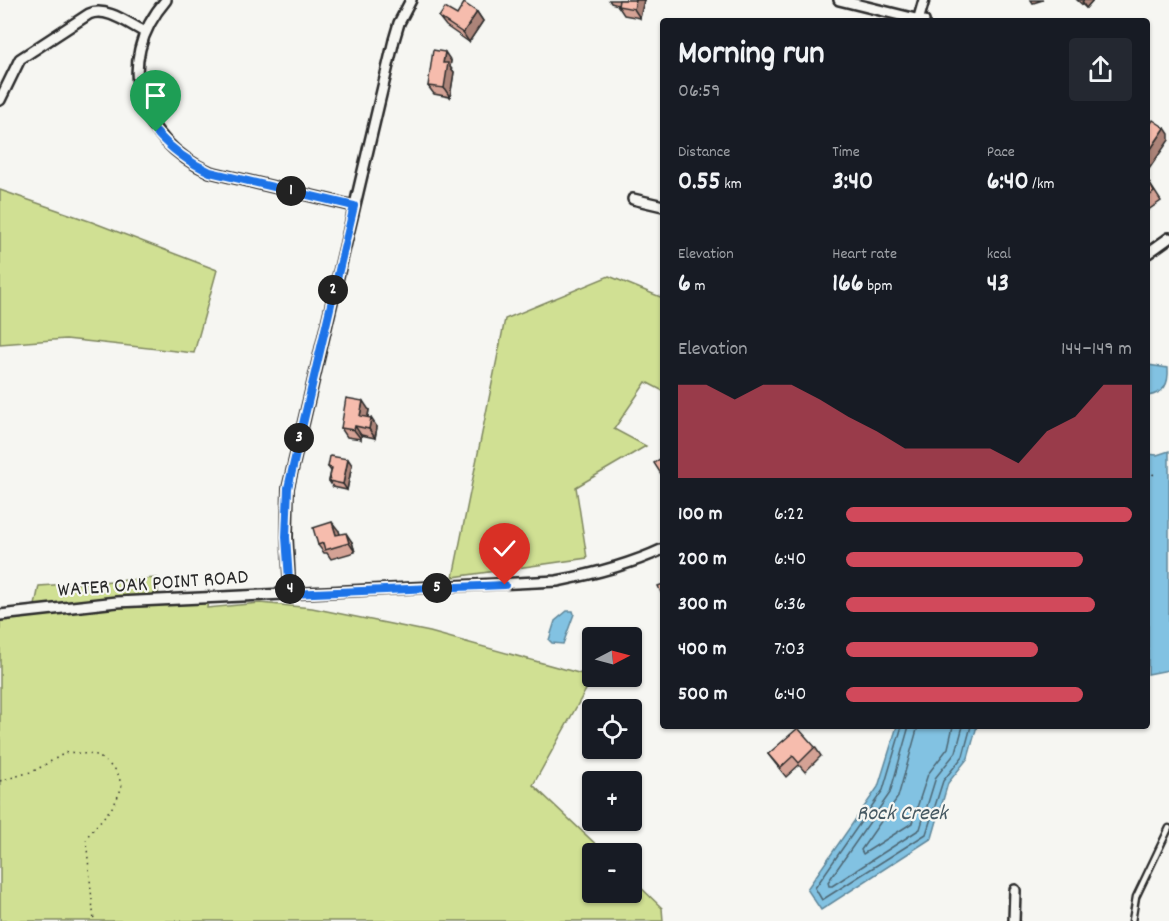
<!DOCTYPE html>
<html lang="en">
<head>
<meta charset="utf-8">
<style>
  body { margin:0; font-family:Dekko,sans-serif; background:#242831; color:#f1f3f6; height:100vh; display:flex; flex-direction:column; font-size:22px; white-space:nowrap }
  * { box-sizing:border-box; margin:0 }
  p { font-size:20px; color:#9ea1a6 }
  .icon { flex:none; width:33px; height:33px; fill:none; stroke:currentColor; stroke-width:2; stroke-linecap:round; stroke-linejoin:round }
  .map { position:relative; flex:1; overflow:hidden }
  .sheet { position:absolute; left:660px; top:18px; width:490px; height:711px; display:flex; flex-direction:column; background:#171b24; border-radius:6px; box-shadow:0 2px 4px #0004 }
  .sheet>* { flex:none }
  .needle { width:39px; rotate:84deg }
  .tools { position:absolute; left:582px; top:627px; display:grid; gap:12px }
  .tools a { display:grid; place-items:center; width:60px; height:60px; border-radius:6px; background:#171b24; box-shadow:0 2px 4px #0004; font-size:30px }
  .pin { position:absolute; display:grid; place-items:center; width:51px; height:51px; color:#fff; margin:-62px -26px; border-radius:50% 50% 50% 0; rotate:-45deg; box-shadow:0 0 6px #0007 }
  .pin .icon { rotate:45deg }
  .km { position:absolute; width:30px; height:30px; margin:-15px; border-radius:50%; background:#222; color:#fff; font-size:16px; line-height:30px; text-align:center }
  .round { display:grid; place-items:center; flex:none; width:63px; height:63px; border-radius:6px; background:#242831 }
  .headline { display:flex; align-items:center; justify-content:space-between; height:102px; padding:0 18px }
  h1 { font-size:33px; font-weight:700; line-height:45px }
  .metrics { display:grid; grid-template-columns:repeat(3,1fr); gap:9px; height:102px; padding:6px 18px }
  .metrics div { display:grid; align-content:center }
  .metrics b { font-size:26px; font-weight:700 }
  .metrics small { font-size:16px; font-weight:400 }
  .metrics p { font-size:16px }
  .chart { height:168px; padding:12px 18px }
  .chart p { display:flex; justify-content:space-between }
  .chart svg { width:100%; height:108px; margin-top:6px; fill:#d1495b; opacity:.7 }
  ul { padding:0 18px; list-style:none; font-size:20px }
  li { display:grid; grid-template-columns:96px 72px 1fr; align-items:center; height:45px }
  li i { height:15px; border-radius:8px; background:#d1495b }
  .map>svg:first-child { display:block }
</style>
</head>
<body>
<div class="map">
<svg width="1169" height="921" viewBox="0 0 1169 921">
  <rect width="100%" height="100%" fill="#f6f6f2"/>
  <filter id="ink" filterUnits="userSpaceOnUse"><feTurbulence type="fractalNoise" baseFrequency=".0167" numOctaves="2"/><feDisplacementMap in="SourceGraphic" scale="12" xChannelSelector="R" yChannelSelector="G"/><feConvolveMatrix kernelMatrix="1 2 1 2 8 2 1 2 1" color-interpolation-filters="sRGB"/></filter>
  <g filter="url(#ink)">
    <g fill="#d0e093" stroke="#7e865f" stroke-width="1.5">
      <polygon points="0,190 92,222 217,270 194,353 66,339 0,344"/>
      <polygon points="609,276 663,298 663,391 646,382 614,429 646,446 576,487 587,558 453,577 505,319"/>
      <polygon points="157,578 159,599 208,598 207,608 260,603 312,608 430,632 593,677 533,785 605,853 592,854 592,892 632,892 632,879 662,908 663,921 0,921 0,614 34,610 39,586"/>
    </g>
    <g fill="#82c2e2" stroke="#5f8699" stroke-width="1.5">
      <path d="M1148 365 1168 368C1169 385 1164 393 1148 396Z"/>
      <polygon points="1169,451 1169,670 1148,674 1148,454 1157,455"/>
      <polygon points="567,611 573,611 574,614 563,644 552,643 549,640 555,621"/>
      <polygon points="897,726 977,726 968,758 948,783 932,838 821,910 807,889 878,787"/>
    </g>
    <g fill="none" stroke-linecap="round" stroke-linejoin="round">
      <g stroke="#4e6774" stroke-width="1.5">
        <polyline points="902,726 883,790 815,888 822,900 926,834 943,781 963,756 971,726"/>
        <polyline points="909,726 890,793 828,882 829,886 832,886 920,829 936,777 956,752 963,726"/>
        <polyline points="918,726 898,797 861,850 863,854 912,823 928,774 948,748 953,726"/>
      </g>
      <defs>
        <polyline id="service" points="1132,921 1136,897 1169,828"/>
        <g id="minor">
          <path d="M166 0C112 63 138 140 210 172L354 206"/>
          <polyline points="839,0 924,21"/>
          <polyline points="918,21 924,0"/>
          <path d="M0 100 20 59 89 14C106 6 129 24 145 32"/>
          <polyline points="633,199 663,206"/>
          <polyline points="1148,253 1169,238"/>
          <polyline points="290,594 287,537 288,488 394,40 399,23 411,0"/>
          <path d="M0 615 117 602 557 581C594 574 629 565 663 549"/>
          <polyline points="1014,921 1015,890"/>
        </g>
      </defs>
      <use href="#service" stroke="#2b2b2b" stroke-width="9"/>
      <use href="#minor" stroke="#2b2b2b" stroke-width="14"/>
      <g stroke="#2b2b2b" stroke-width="1.5" stroke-dasharray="1.5 4.5" stroke-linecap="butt">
        <polyline points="1148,470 1154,475"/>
        <polyline points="0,781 34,771 67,752 97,755 117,771 122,787 114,805 86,838 94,921"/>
      </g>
      <use href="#service" stroke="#f6f6f2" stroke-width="4.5"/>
      <use href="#minor" stroke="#f6f6f2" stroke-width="9"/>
    </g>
    <g fill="#d4a295" stroke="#2b2b2b" stroke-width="1.5">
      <polygon points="609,0 644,0 640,18 624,15 618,6 618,5 611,3"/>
      <polygon points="1031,0 1043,0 1033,3"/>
      <polygon points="1077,0 1093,0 1086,8"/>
      <polygon points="477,12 483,21 469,42 446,26 439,17"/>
      <polygon points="451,61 450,67 454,72 450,97 434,94 428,86"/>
      <polygon points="1148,181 1161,201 1148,210"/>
      <polygon points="369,410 368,417 377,427 375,438 361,435 361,439 347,437 341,428"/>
      <polygon points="352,465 347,490 333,487 329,481 331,471 328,467"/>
      <polygon points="339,531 340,535 352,542 355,552 331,559 327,553 324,553 318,545"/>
      <polygon points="815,747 821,756 805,772 799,765 786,777 775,763 768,754"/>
    </g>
    <g fill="#ac8479" stroke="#2b2b2b" stroke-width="1.5">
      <polygon points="636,0 644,0 640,18 634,9"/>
      <polygon points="1084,0 1093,0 1086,8 1082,2"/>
      <polygon points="477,12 483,21 469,42 463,33"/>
      <polygon points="445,52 451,61 450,67 454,72 450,97 444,88 443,63"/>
      <polygon points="1165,128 1169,134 1169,140 1149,169 1148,166 1148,153"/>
      <polygon points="363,401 369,410 366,425 360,416"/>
      <polygon points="371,418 377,427 375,438 369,429"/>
      <polygon points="355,426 361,435 361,439 354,430"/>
      <polygon points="348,459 352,465 347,490 343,484"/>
      <polygon points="332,522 339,531 343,544 336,535"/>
      <polygon points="346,533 352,542 355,552 349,543"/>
    </g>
    <g fill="#f6bcad" stroke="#2b2b2b" stroke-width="1.5">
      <polygon points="619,0 636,0 634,9 618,6"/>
      <polygon points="464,3 477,12 463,33 439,17 445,8 457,15"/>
      <polygon points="433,50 445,52 443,63 448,63 444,88 428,86"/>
      <polygon points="1153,120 1165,128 1148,153 1148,128"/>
      <polygon points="1148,181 1154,192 1148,197"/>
      <polygon points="346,398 363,401 360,416 371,418 369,429 355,426 354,430 341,428"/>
      <polygon points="330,456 348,459 343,484 329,481 332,468 328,467"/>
      <polygon points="663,457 663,477 654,463"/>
      <polygon points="332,522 336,535 346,533 349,543 325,550 323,543 318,545 313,528"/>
      <polygon points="663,584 663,597 658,586"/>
      <polygon points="798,728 815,747 799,763 793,756 780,768 768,754"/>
    </g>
  </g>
  <g fill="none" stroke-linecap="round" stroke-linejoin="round" filter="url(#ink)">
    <defs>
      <path id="route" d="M156 132C172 150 188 162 210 172L354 206 288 488 286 537 290 594 505 585"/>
    </defs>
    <use href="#route" stroke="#fff" stroke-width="12"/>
    <use href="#route" stroke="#1a73e8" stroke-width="8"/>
  </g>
  <g text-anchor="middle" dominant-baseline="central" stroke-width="4.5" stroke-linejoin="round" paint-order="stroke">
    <g font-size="21" fill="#2b2b2b" stroke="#f6f6f2">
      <text transform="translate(153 585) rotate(-4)">WATER OAK POINT ROAD</text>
    </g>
    <g font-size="22" font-style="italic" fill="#455862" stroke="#f6f6f2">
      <text x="902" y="814">Rock Creek</text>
    </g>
  </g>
</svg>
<div class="tools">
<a><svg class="needle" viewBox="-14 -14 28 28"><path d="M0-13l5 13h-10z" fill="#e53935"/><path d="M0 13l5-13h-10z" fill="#9ea1a6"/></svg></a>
<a><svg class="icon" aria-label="locate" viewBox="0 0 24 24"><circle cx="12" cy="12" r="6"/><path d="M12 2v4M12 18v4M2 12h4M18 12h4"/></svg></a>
<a>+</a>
<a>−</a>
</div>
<div class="pin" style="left:156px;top:132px;background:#1e9e55"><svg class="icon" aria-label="arrive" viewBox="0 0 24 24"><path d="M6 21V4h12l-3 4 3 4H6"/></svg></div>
<div class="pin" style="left:505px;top:585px;background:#d93025"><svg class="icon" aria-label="check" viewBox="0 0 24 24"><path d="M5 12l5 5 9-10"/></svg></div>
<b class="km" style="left:291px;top:191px">1</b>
<b class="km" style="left:333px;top:290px">2</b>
<b class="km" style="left:299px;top:438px">3</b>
<b class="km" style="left:290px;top:589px">4</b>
<b class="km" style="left:437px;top:588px">5</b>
<section class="sheet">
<div class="headline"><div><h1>Morning run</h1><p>06:59</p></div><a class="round"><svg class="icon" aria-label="share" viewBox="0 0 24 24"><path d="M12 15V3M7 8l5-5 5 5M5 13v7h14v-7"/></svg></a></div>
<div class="metrics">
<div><p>Distance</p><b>0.55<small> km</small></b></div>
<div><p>Time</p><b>3:40</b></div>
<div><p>Pace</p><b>6:40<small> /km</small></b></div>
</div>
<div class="metrics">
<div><p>Elevation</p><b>6<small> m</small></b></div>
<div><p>Heart rate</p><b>166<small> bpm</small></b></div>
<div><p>kcal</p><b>43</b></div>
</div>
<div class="chart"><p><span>Elevation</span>144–149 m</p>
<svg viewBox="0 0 160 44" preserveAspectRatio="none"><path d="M0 44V6L10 6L20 12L30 6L40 6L50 12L60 19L70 25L80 32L90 32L100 32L110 32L120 38L130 25L140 19L150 6L160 6V44z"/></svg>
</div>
<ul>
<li><b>100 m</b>6:22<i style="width:100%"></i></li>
<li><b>200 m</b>6:40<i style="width:83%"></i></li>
<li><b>300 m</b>6:36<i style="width:87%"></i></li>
<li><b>400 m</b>7:03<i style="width:67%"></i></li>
<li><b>500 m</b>6:40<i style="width:83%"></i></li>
</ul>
</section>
</div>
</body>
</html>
